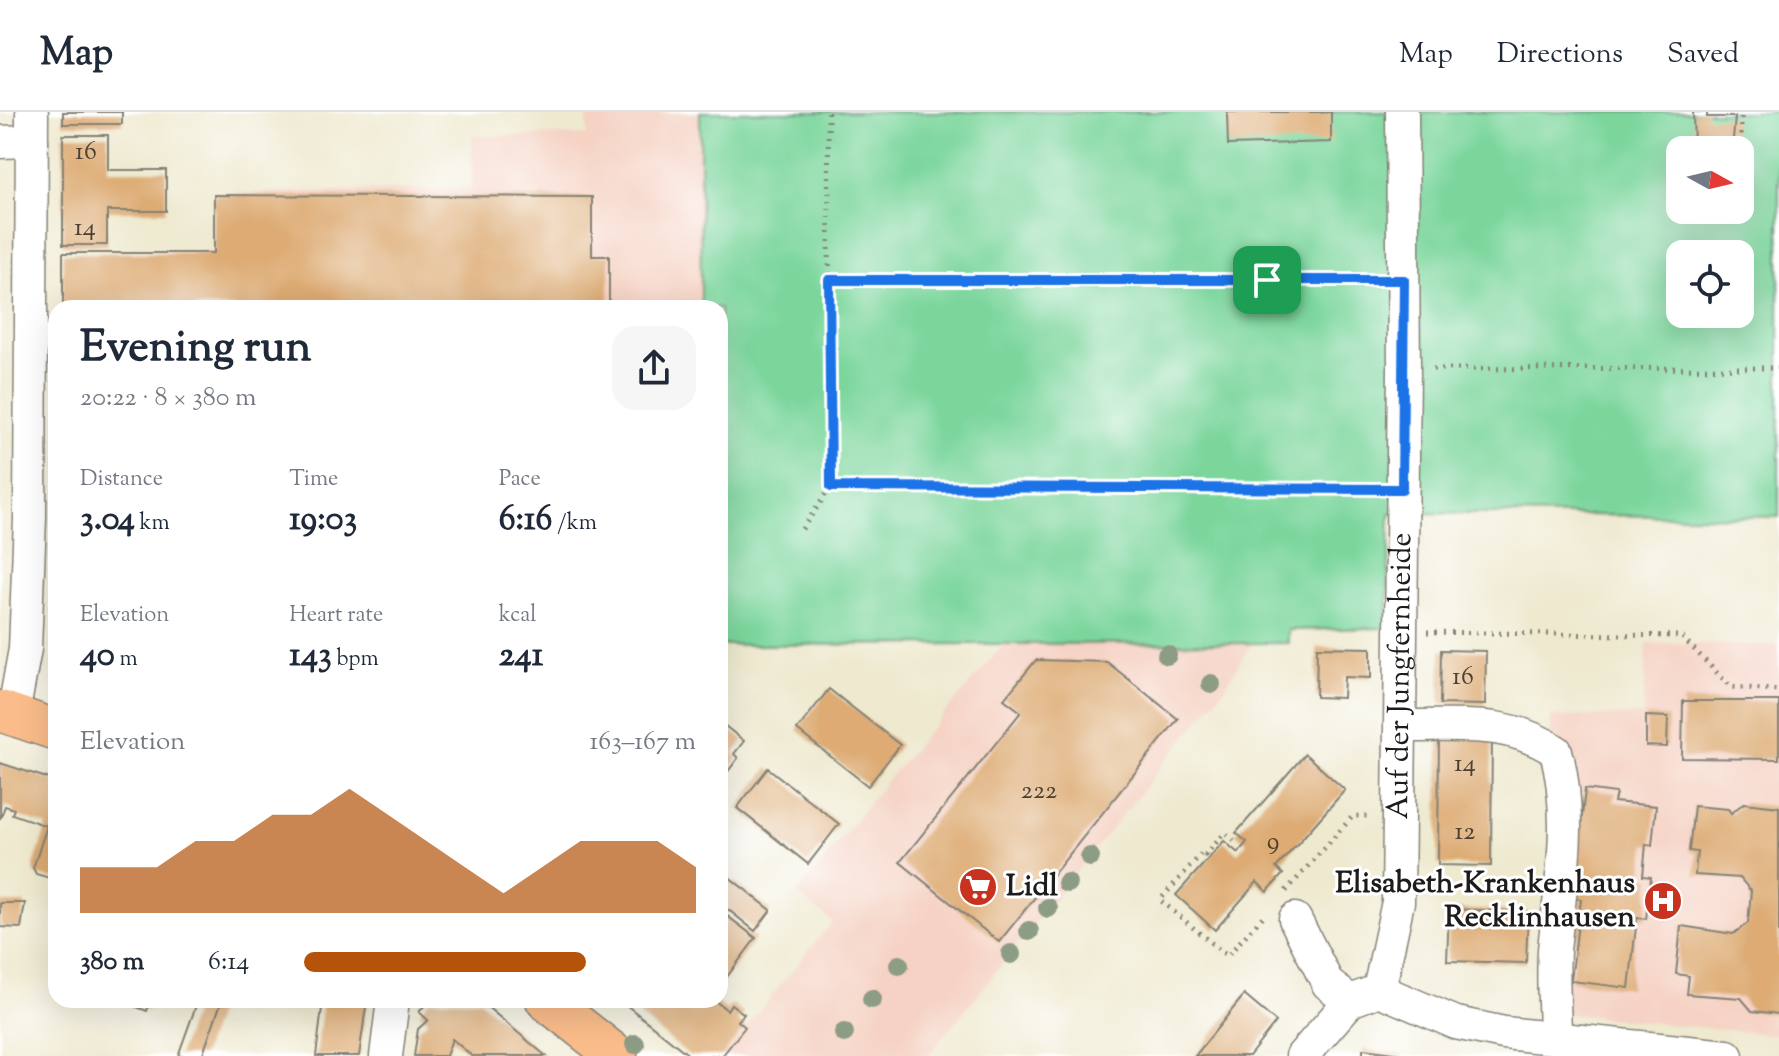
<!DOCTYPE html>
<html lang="en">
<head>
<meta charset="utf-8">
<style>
  body { margin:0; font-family:"Sorts Mill Goudy",serif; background:#f6f6f7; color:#1f2937; height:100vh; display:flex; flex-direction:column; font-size:30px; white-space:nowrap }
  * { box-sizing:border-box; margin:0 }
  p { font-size:26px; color:#747a83 }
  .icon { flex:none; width:44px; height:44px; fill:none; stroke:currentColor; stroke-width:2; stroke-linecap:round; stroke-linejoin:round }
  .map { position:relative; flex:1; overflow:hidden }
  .details { position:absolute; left:48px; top:188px; width:680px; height:708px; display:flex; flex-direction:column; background:#fff; border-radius:24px; box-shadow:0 8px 32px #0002 }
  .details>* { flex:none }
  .needle { width:52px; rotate:98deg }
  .controls { position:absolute; left:1666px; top:24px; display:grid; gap:16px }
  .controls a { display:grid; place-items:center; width:88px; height:88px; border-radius:16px; background:#fff; box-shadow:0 8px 32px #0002; font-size:40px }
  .pin { position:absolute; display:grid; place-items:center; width:68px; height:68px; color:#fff; margin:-34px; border-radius:16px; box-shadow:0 4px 12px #0006 }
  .round { display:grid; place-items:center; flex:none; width:84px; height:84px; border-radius:24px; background:#f6f6f7 }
  .head { display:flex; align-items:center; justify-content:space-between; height:136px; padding:0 32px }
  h1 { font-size:44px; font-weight:700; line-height:60px }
  .stats { display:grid; grid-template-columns:repeat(3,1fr); gap:12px; height:136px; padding:8px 32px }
  .stats div { display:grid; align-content:center }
  .stats b { font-size:34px; font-weight:700 }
  .stats small { font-size:22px; font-weight:400 }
  .stats p { font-size:22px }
  .chart { height:224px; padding:16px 32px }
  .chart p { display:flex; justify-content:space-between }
  .chart svg { width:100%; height:144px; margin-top:8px; fill:#b45309; opacity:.7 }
  ul { padding:0 32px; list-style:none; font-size:26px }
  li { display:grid; grid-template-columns:128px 96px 1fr; align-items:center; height:60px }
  li i { height:20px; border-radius:10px; background:#b45309 }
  header { display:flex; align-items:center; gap:48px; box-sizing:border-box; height:112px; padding:0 40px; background:#fff; border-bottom:2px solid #e0e1e3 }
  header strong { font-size:38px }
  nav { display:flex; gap:44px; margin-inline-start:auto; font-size:28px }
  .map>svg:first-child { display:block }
</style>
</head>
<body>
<header>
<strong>Map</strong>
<nav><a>Map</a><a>Directions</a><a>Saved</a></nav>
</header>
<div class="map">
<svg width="1779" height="944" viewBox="0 0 1779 944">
  <rect width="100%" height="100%" fill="#fff"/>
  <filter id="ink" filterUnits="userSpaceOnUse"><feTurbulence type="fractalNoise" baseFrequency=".0125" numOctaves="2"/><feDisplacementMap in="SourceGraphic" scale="16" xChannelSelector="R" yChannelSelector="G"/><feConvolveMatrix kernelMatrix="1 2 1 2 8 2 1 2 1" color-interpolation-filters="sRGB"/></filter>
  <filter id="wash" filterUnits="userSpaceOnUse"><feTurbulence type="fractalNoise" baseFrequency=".006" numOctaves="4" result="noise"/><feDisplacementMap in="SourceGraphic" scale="32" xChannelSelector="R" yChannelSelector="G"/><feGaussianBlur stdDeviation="1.8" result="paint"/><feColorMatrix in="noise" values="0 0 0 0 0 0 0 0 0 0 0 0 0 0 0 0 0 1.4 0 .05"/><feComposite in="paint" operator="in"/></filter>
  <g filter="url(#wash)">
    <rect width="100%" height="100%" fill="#eee9cf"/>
    <g fill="#f5d2c3">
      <polygon points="587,0 700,0 701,196 62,196 62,141 213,139 213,82 472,76 472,24 587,23"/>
      <polygon points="1005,531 1252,531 1221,581 928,944 723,944 832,810 797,782 888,667"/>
      <polygon points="1647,531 1779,533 1779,923 1546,900 1551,605 1643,603"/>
    </g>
    <path fill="#7bd69c" stroke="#4c795c" stroke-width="2" fill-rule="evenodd" d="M700 0H1779V405L1390 401 1387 516 1288 518V531L720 533V196H701ZM1680 38H1740V98H1680ZM1680 142H1740V202H1680Z"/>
    <g id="blocks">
      <g fill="#ddab73">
        <rect x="63" y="0" width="59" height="12"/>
        <polygon points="1227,0 1331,0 1331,30 1228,33"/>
        <polygon points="1693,0 1707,0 1707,5 1735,5 1732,38 1694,38"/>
        <polygon points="63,23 108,23 108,58 166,58 166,99 107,99 107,133 63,133"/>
        <polygon points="214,83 592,85 592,144 609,144 609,196 63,195 63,141 214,141"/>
        <polygon points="1317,535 1371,536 1371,566 1344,565 1343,586 1316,585"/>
        <polygon points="1441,538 1486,539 1485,593 1440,592"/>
        <polygon points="1036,548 1107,550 1178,607 999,830 900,750 1021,600 1004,587"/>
        <polygon points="829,577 900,633 868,674 797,618"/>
        <polygon points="1683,589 1779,589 1779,647 1682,646"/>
        <polygon points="1646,604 1668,605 1667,635 1646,634"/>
        <polygon points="720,610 744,629 734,642 738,646 720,670"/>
        <polygon points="1439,618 1492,618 1491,754 1438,753"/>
        <polygon points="1305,642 1345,678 1276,756 1283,762 1267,780 1257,770 1215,818 1176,783 1224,729 1238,741 1247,730 1236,721"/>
        <polygon points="0,651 56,669 56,768 36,762 33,756 47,714 12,702 14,697 5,694 0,707"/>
        <polygon points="768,656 839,712 808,752 737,696"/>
        <polygon points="1585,677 1616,681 1614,690 1656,694 1652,733 1646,732 1643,764 1651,765 1646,807 1637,806 1629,876 1571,869 1581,787 1573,786"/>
        <polygon points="1744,691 1779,695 1779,902 1752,899 1741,886 1687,882 1689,864 1676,862 1681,814 1733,822 1748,811 1751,779 1740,766 1695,763 1697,740 1689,739 1694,694 1728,697 1731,701"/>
        <polygon points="720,758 771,798 755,819 720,791"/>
        <polygon points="0,791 25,791 21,816 0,815"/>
        <polygon points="1449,797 1528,800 1526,851 1447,849"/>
        <polygon points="726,803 756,826 720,874 720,812"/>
        <polygon points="1244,883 1276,910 1249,944 1195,944"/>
        <polygon points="118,888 151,888 147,899"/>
        <polygon points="198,888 222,888 202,944 178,944"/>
        <polygon points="323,888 367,888 359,944 316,944"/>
        <polygon points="429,888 479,888 546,944 472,944 452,927 446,944 414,944 418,917 428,908 419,900"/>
        <polygon points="620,888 714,888 727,898 731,892 744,902 738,909 745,915 722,944 690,944"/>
        <polygon points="1363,937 1402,942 1402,944 1363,944"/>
      </g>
    </g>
  </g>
  <g filter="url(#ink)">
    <use href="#blocks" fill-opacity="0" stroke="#858276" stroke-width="2"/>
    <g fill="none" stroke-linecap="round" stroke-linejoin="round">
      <defs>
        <g id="minor">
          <polyline points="0,30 32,29"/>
          <polyline points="13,603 25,537 30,406 32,0"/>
          <path d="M1401 614C1459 615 1506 606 1556 639 1573 703 1562 762 1555 828 1551 860 1555 894 1555 926"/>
          <polyline points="1295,807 1328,872 1350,889"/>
          <path id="s1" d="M1379 878 1398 790 1404 256 1402 0"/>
          <polyline points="1379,878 1456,911 1504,921 1727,944"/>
          <polyline points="386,944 393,888"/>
          <polyline points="1302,944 1350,889 1379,878"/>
        </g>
        <g id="major">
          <polyline points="0,599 56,618"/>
          <polyline points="546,888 617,944"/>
        </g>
      </defs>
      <use href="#minor" stroke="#858276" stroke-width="35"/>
      <use href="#major" stroke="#858276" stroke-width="43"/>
      <g stroke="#858276" stroke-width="5" stroke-dasharray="2 6" stroke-linecap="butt">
        <polyline points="828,0 831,375 1375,377"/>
        <polyline points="1741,63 1741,0"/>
        <polyline points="829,168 1376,168"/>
        <polyline points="1433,257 1779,256"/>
        <polyline points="802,417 831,375"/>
        <polyline points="1427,520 1681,524 1731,575 1779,578"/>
        <polyline points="1234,729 1225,721 1205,743 1203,740 1160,788 1227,844 1266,801"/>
        <polyline points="1286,779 1353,704 1370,704"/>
      </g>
      <use href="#minor" stroke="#fff" stroke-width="32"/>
      <use href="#major" stroke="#f9bc8a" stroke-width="40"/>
    </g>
    <g fill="#8d9c85">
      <circle cx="1167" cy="543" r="10"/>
      <circle cx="1211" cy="572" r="10"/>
      <circle cx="1090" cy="745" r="10"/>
      <circle cx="1067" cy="771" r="10"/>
      <circle cx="1048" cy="796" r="10"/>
      <circle cx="1029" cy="819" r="10"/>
      <circle cx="1011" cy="842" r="10"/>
      <circle cx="899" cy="853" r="10"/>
      <circle cx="872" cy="887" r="10"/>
      <circle cx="844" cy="921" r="10"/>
      <circle cx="635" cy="932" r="10"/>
    </g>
  </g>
  <g fill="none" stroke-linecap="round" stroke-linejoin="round" filter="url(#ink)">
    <defs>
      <polygon id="route" points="829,168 1404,168 1402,377 831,375"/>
    </defs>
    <use href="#route" stroke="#fff" stroke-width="16"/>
    <use href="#route" stroke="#1a73e8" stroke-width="10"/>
  </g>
  <defs>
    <symbol id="supermarket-disc" viewBox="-11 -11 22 22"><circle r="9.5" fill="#c8321e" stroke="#fff"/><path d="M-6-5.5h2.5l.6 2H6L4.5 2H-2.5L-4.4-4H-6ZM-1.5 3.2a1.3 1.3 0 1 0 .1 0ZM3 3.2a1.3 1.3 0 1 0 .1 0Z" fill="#fff"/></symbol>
    <symbol id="hospital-disc" viewBox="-11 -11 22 22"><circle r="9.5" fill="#c8321e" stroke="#fff"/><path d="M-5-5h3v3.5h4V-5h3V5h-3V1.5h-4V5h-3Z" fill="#fff"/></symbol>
  </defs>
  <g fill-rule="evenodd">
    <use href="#supermarket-disc" x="956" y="753" width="44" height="44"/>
    <use href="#hospital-disc" x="1641" y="767" width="44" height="44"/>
  </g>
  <g text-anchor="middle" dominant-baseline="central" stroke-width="6" stroke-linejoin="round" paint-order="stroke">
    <g font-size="26" fill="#4c4032">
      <text x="86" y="40">16</text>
      <text x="85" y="116">14</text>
      <text x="1463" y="565">16</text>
      <text x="1465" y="652">14</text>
      <text x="1039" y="679">222</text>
      <text x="1465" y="720">12</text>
      <text x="1273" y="730">9</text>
    </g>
    <g font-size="30" fill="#1c1c1c" stroke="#fff">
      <text stroke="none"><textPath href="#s1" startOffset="316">Auf der Jungfernheide</textPath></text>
    </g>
    <g font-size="30" font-weight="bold" fill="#1c1c1c" stroke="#fff" text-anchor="end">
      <text x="1635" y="772">Elisabeth-Krankenhaus<tspan x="1635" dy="34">Recklinhausen</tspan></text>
      <text x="1006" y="775" text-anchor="start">Lidl</text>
    </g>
  </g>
</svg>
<div class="controls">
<a><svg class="needle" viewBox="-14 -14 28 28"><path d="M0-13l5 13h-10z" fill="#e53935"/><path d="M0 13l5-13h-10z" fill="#747a83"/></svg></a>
<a><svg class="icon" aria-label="locate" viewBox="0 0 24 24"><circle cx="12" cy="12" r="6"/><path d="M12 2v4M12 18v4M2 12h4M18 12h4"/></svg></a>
</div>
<div class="pin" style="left:1267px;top:168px;background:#1e9e55"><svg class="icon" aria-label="arrive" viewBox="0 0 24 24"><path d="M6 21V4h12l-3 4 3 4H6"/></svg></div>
<section class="details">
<div class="head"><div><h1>Evening run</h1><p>20:22 · 8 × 380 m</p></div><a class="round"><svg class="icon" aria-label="share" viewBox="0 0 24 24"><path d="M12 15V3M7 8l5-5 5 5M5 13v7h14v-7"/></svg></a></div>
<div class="stats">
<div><p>Distance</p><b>3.04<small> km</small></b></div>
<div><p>Time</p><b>19:03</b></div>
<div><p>Pace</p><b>6:16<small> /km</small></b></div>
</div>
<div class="stats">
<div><p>Elevation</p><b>40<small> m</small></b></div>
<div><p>Heart rate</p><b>143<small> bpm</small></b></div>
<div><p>kcal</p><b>241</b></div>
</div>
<div class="chart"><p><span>Elevation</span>163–167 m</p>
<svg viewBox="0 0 160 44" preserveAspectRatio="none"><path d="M0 44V30L10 30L20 30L30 22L40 22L50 14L60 14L70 6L80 14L90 22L100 30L110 38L120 30L130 22L140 22L150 22L160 30V44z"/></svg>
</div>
<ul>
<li><b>380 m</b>6:14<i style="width:72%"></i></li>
</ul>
</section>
</div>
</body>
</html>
